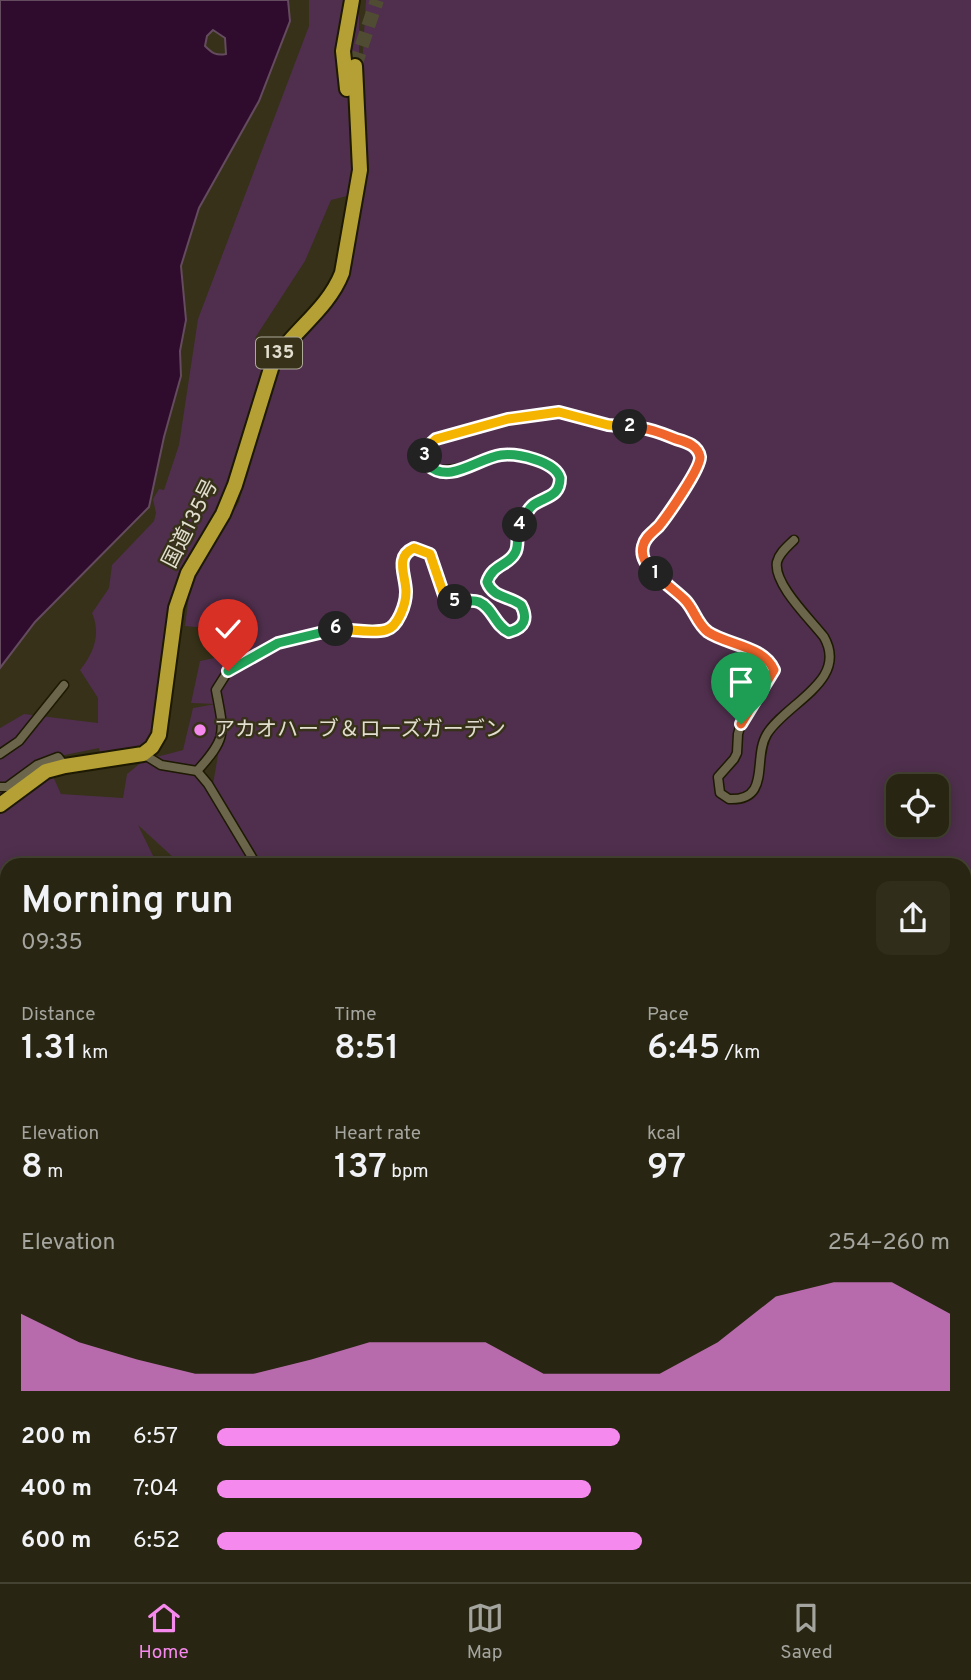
<!DOCTYPE html>
<html lang="en">
<head>
<meta charset="utf-8">
<style>
  body { margin:0; font-family:Overpass,"Noto Sans JP",sans-serif; background:#302d1b; color:#f1f3f6; height:100vh; display:flex; flex-direction:column; font-size:26px; white-space:nowrap }
  * { box-sizing:border-box; margin:0 }
  p { font-size:23px; color:#a5a59f }
  .icon { flex:none; width:38px; height:38px; fill:none; stroke:currentColor; stroke-width:2; stroke-linecap:round; stroke-linejoin:round }
  .map { position:relative; flex:1; overflow:hidden }
  .side { position:absolute; left:0px; top:858px; width:971px; height:724px; display:flex; flex-direction:column; background:#282512; border-radius:21px 21px 0 0; box-shadow:0 4px 18px #0003,0 0 0 2px #444232 }
  .side>* { flex:none }
  .fabs { position:absolute; left:886px; top:774px; display:grid; gap:14px }
  .fabs a { display:grid; place-items:center; width:63px; height:63px; border-radius:14px; background:#282512; box-shadow:0 4px 18px #0003,0 0 0 2px #444232; font-size:35px }
  .pin { position:absolute; display:grid; place-items:center; width:60px; height:60px; color:#fff; margin:-72px -30px; border-radius:50% 50% 50% 0; rotate:-45deg; box-shadow:0 0 7px #0007 }
  .pin .icon { rotate:45deg }
  .km { position:absolute; width:35px; height:35px; margin:-18px; border-radius:50%; background:#222; color:#fff; font-size:19px; line-height:35px; text-align:center }
  .round { display:grid; place-items:center; flex:none; width:74px; height:74px; border-radius:14px; background:#302d1b }
  .headline { display:flex; align-items:center; justify-content:space-between; height:119px; padding:0 21px }
  h1 { font-size:38px; font-weight:600; line-height:52px }
  .figures { display:grid; grid-template-columns:repeat(3,1fr); gap:10px; height:119px; padding:7px 21px }
  .figures div { display:grid; align-content:center }
  .figures b { font-size:35px; font-weight:600 }
  .figures small { font-size:19px; font-weight:400 }
  .figures p { font-size:19px }
  .chart { height:196px; padding:14px 21px }
  .chart p { display:flex; justify-content:space-between }
  .chart svg { width:100%; height:126px; margin-top:7px; fill:#f689ee; opacity:.7 }
  ul { padding:0 21px; list-style:none; font-size:23px }
  li { display:grid; grid-template-columns:112px 84px 1fr; align-items:center; height:52px }
  li i { height:18px; border-radius:9px; background:#f689ee }
  .tab-bar { display:flex; justify-content:space-around; align-items:center; height:98px; border-top:2px solid #444232; background:#282512; font-size:19px; color:#a5a59f }
  .tab-bar a { display:grid; justify-items:center; gap:4px }
  .tab-bar .active { color:#f689ee }
  .map>svg:first-child { display:block }
</style>
</head>
<body>
<div class="map">
<svg width="971" height="1582" viewBox="0 0 971 1582">
  <rect width="100%" height="100%" fill="#363118"/>
  <g fill="#4f2f4d" fill-rule="evenodd">
    <path d="M309 0H359V117L366 0H971V1582H585L589 1575H964V864H190L175 859 138 825 157 864H7V1575H59V1582H0V728L24 714 98 723V698L80 670C94 653 101 634 92 613L109 588 112 565 154 521 156 513 153 499 159 489 164 490 179 445 198 319 309 26ZM360 158 365 163 359 220 338 289 281 350 239 502 191 579 185 626 195 627 216 624 224 656 200 661 191 703 216 704 193 708 183 750 145 760 157 713 176 608 240 468 265 360 270 348 255 338 305 261 331 200 347 196ZM223 726 212 790 237 843 202 776ZM99 748 100 756 143 761 127 774 123 798 61 794 45 759ZM898 786H936V824H898Z"/>
    <polygon points="120,1575 470,1575 464,1582 119,1582"/>
  </g>
  <path fill="#2f0c2d" stroke="#644b5e" stroke-width="2" fill-rule="evenodd" d="M0 0H288L290 21 259 101 199 208 181 266 186 320 180 351 181 376 164 437 149 507 35 622 0 668ZM213 30 225 38 226 54C216 56 212 53 205 46L207 36Z"/>
  <g fill="none" stroke-linecap="round" stroke-linejoin="round">
    <polyline stroke="#504b33" stroke-width="14" stroke-dasharray="14 7" stroke-linecap="butt" points="355,66 377,0"/>
    <defs>
      <g id="minor">
        <polyline points="0,754 19,741 64,685"/>
        <polyline points="143,754 161,765 197,771 208,784 256,864"/>
        <path d="M197 771C228 737 224 733 216 690L228 671 278 643 331 629 389 630C399 622 405 605 406 594 407 576 393 557 414 548L430 554 445 598C456 604 468 597 479 602 495 608 503 651 525 621L526 613 521 605C509 596 493 597 487 582 492 566 504 567 513 556 520 549 515 538 517 530 519 524 524 516 528 511 540 495 566 501 558 473L552 467 536 460 504 454 465 468 436 471 428 465 425 451 430 442 436 439 507 419 559 412 608 425 642 427 685 442 697 449 700 461 697 468C687 484 676 501 665 517 659 525 648 532 644 542 642 548 642 556 645 563 655 578 672 587 684 599 699 613 699 629 720 639 737 647 766 649 774 670L770 677 741 724 738 734 737 753 734 759 718 777 720 793 729 799C772 801 752 758 767 734 786 703 849 681 824 637 811 620 773 584 777 562 779 553 788 546 794 540"/>
        <polyline points="0,787 7,787 37,765 58,757 65,766"/>
        <polyline points="0,924 7,920"/>
        <polyline points="0,1120 7,1119"/>
        <polyline points="0,1196 7,1197"/>
        <path d="M0 1365C11 1330 2 1287 7 1249"/>
        <polyline points="0,1421 7,1407"/>
        <polyline points="0,1544 5,1547 7,1545"/>
        <polyline points="199,1575 207,1579 210,1575"/>
        <polyline points="120,1582 120,1575"/>
        <polyline points="371,1582 374,1578 384,1575"/>
        <polyline points="396,1582 405,1575"/>
        <polyline points="422,1582 428,1575"/>
        <polyline points="515,1582 522,1575"/>
      </g>
      <g id="tertiary">
        <polyline points="964,899 971,895"/>
        <polyline points="0,1086 7,1082"/>
        <polyline points="964,1391 971,1393"/>
        <polyline points="964,1406 971,1406"/>
        <polyline points="964,1514 971,1512"/>
        <polyline points="804,1582 837,1575"/>
      </g>
      <g id="trunk">
        <polyline points="347,89 343,51 352,0"/>
        <path d="M0 805 46 771 65 766 143 754 152 747 159 735 176 608 188 573 223 514 235 485 273 362C294 330 328 309 342 273L360 170 355 66"/>
      </g>
    </defs>
    <use href="#minor" stroke="#1d1902" stroke-width="11"/>
    <use href="#tertiary" stroke="#1d1902" stroke-width="14"/>
    <use href="#trunk" stroke="#1d1902" stroke-width="18"/>
    <use href="#minor" stroke="#6a654b" stroke-width="8"/>
    <use href="#tertiary" stroke="#6a654b" stroke-width="10"/>
    <use href="#trunk" stroke="#b4a034" stroke-width="14"/>
  </g>
  <g fill="none" stroke-linecap="round" stroke-linejoin="round">
    <defs>
      <path id="split-1" d="M656 574C665 584 676 591 685 600 694 609 697 624 708 632 727 645 764 646 774 670L741 724"/>
      <path id="split-2" d="M630 427C646 427 661 433 676 439 686 442 698 445 700 457 701 468 667 516 659 526 652 533 645 537 643 546 640 559 648 566 656 574"/>
      <polyline id="split-3" points="425,456 427,447 436,439 508,419 559,412 608,425 630,427"/>
      <path id="split-4" d="M425 456 428 465C449 485 478 458 501 455 517 453 555 461 560 478 560 497 546 496 533 505 527 510 524 518 520 525"/>
      <path id="split-5" d="M455 602C462 602 472 599 479 602 493 608 495 626 509 632 525 628 528 618 521 605 509 596 493 598 487 582 493 564 508 566 515 553 520 545 515 534 520 525"/>
      <path id="split-6" d="M336 629C352 629 371 634 386 630 398 627 406 604 406 592 406 575 394 557 414 548L430 554 445 598 455 602"/>
      <polyline id="split-7" points="228,671 278,643 336,629"/>
    </defs>
    <use href="#split-1" stroke="#fff" stroke-width="14"/>
    <use href="#split-2" stroke="#fff" stroke-width="14"/>
    <use href="#split-3" stroke="#fff" stroke-width="14"/>
    <use href="#split-4" stroke="#fff" stroke-width="14"/>
    <use href="#split-5" stroke="#fff" stroke-width="14"/>
    <use href="#split-6" stroke="#fff" stroke-width="14"/>
    <use href="#split-7" stroke="#fff" stroke-width="14"/>
    <use href="#split-1" stroke="#f0652b" stroke-width="9"/>
    <use href="#split-2" stroke="#f0652b" stroke-width="9"/>
    <use href="#split-3" stroke="#f5b400" stroke-width="9"/>
    <use href="#split-4" stroke="#22a559" stroke-width="9"/>
    <use href="#split-5" stroke="#22a559" stroke-width="9"/>
    <use href="#split-6" stroke="#f5b400" stroke-width="9"/>
    <use href="#split-7" stroke="#22a559" stroke-width="9"/>
  </g>
  <circle fill="#f689ee" stroke="#363118" stroke-width="2.5" cx="200" cy="730" r="7"/>
  <g text-anchor="middle" dominant-baseline="central" stroke-width="5" stroke-linejoin="round" paint-order="stroke">
    <rect fill="#363118" stroke="#aeaa98" stroke-width="2" x="256" y="337.5" width="46" height="31" rx="5"/>
    <g font-size="19" font-weight="bold" fill="#e1decf">
      <text x="279" y="353">135</text>
    </g>
    <g font-size="21" fill="#e1decf" stroke="#363118">
      <text transform="translate(191 524) rotate(-63)">国道135号</text>
    </g>
    <g font-size="21" fill="#e1decf" stroke="#363118" text-anchor="start">
      <text x="214" y="730">アカオハーブ＆ローズガーデン</text>
    </g>
  </g>
</svg>
<div class="fabs">
<a><svg class="icon" aria-label="locate" viewBox="0 0 24 24"><circle cx="12" cy="12" r="6"/><path d="M12 2v4M12 18v4M2 12h4M18 12h4"/></svg></a>
</div>
<div class="pin" style="left:741px;top:724px;background:#1e9e55"><svg class="icon" aria-label="arrive" viewBox="0 0 24 24"><path d="M6 21V4h12l-3 4 3 4H6"/></svg></div>
<div class="pin" style="left:228px;top:671px;background:#d93025"><svg class="icon" aria-label="check" viewBox="0 0 24 24"><path d="M5 12l5 5 9-10"/></svg></div>
<b class="km" style="left:656px;top:574px">1</b>
<b class="km" style="left:630px;top:427px">2</b>
<b class="km" style="left:425px;top:456px">3</b>
<b class="km" style="left:520px;top:525px">4</b>
<b class="km" style="left:455px;top:602px">5</b>
<b class="km" style="left:336px;top:629px">6</b>
<section class="side">
<div class="headline"><div><h1>Morning run</h1><p>09:35</p></div><a class="round"><svg class="icon" aria-label="share" viewBox="0 0 24 24"><path d="M12 15V3M7 8l5-5 5 5M5 13v7h14v-7"/></svg></a></div>
<div class="figures">
<div><p>Distance</p><b>1.31<small> km</small></b></div>
<div><p>Time</p><b>8:51</b></div>
<div><p>Pace</p><b>6:45<small> /km</small></b></div>
</div>
<div class="figures">
<div><p>Elevation</p><b>8<small> m</small></b></div>
<div><p>Heart rate</p><b>137<small> bpm</small></b></div>
<div><p>kcal</p><b>97</b></div>
</div>
<div class="chart"><p><span>Elevation</span>254–260 m</p>
<svg viewBox="0 0 160 44" preserveAspectRatio="none"><path d="M0 44V17L10 27L20 33L30 38L40 38L50 33L60 27L70 27L80 27L90 38L100 38L110 38L120 27L130 11L140 6L150 6L160 17V44z"/></svg>
</div>
<ul>
<li><b>200 m</b>6:57<i style="width:55%"></i></li>
<li><b>400 m</b>7:04<i style="width:51%"></i></li>
<li><b>600 m</b>6:52<i style="width:58%"></i></li>
</ul>
</section>
</div>
<nav class="tab-bar">
<a class="active"><svg class="icon" aria-label="home" viewBox="0 0 24 24"><path d="M3 11l9-7 9 7M6 9v11h12V9"/></svg>Home</a>
<a><svg class="icon" aria-label="map" viewBox="0 0 24 24"><path d="M3 6l6-2 6 2 6-2v14l-6 2-6-2-6 2zM9 4v14M15 6v14"/></svg>Map</a>
<a><svg class="icon" aria-label="saved" viewBox="0 0 24 24"><path d="M7 4h10v16l-5-4-5 4z"/></svg>Saved</a>
</nav>
</body>
</html>
